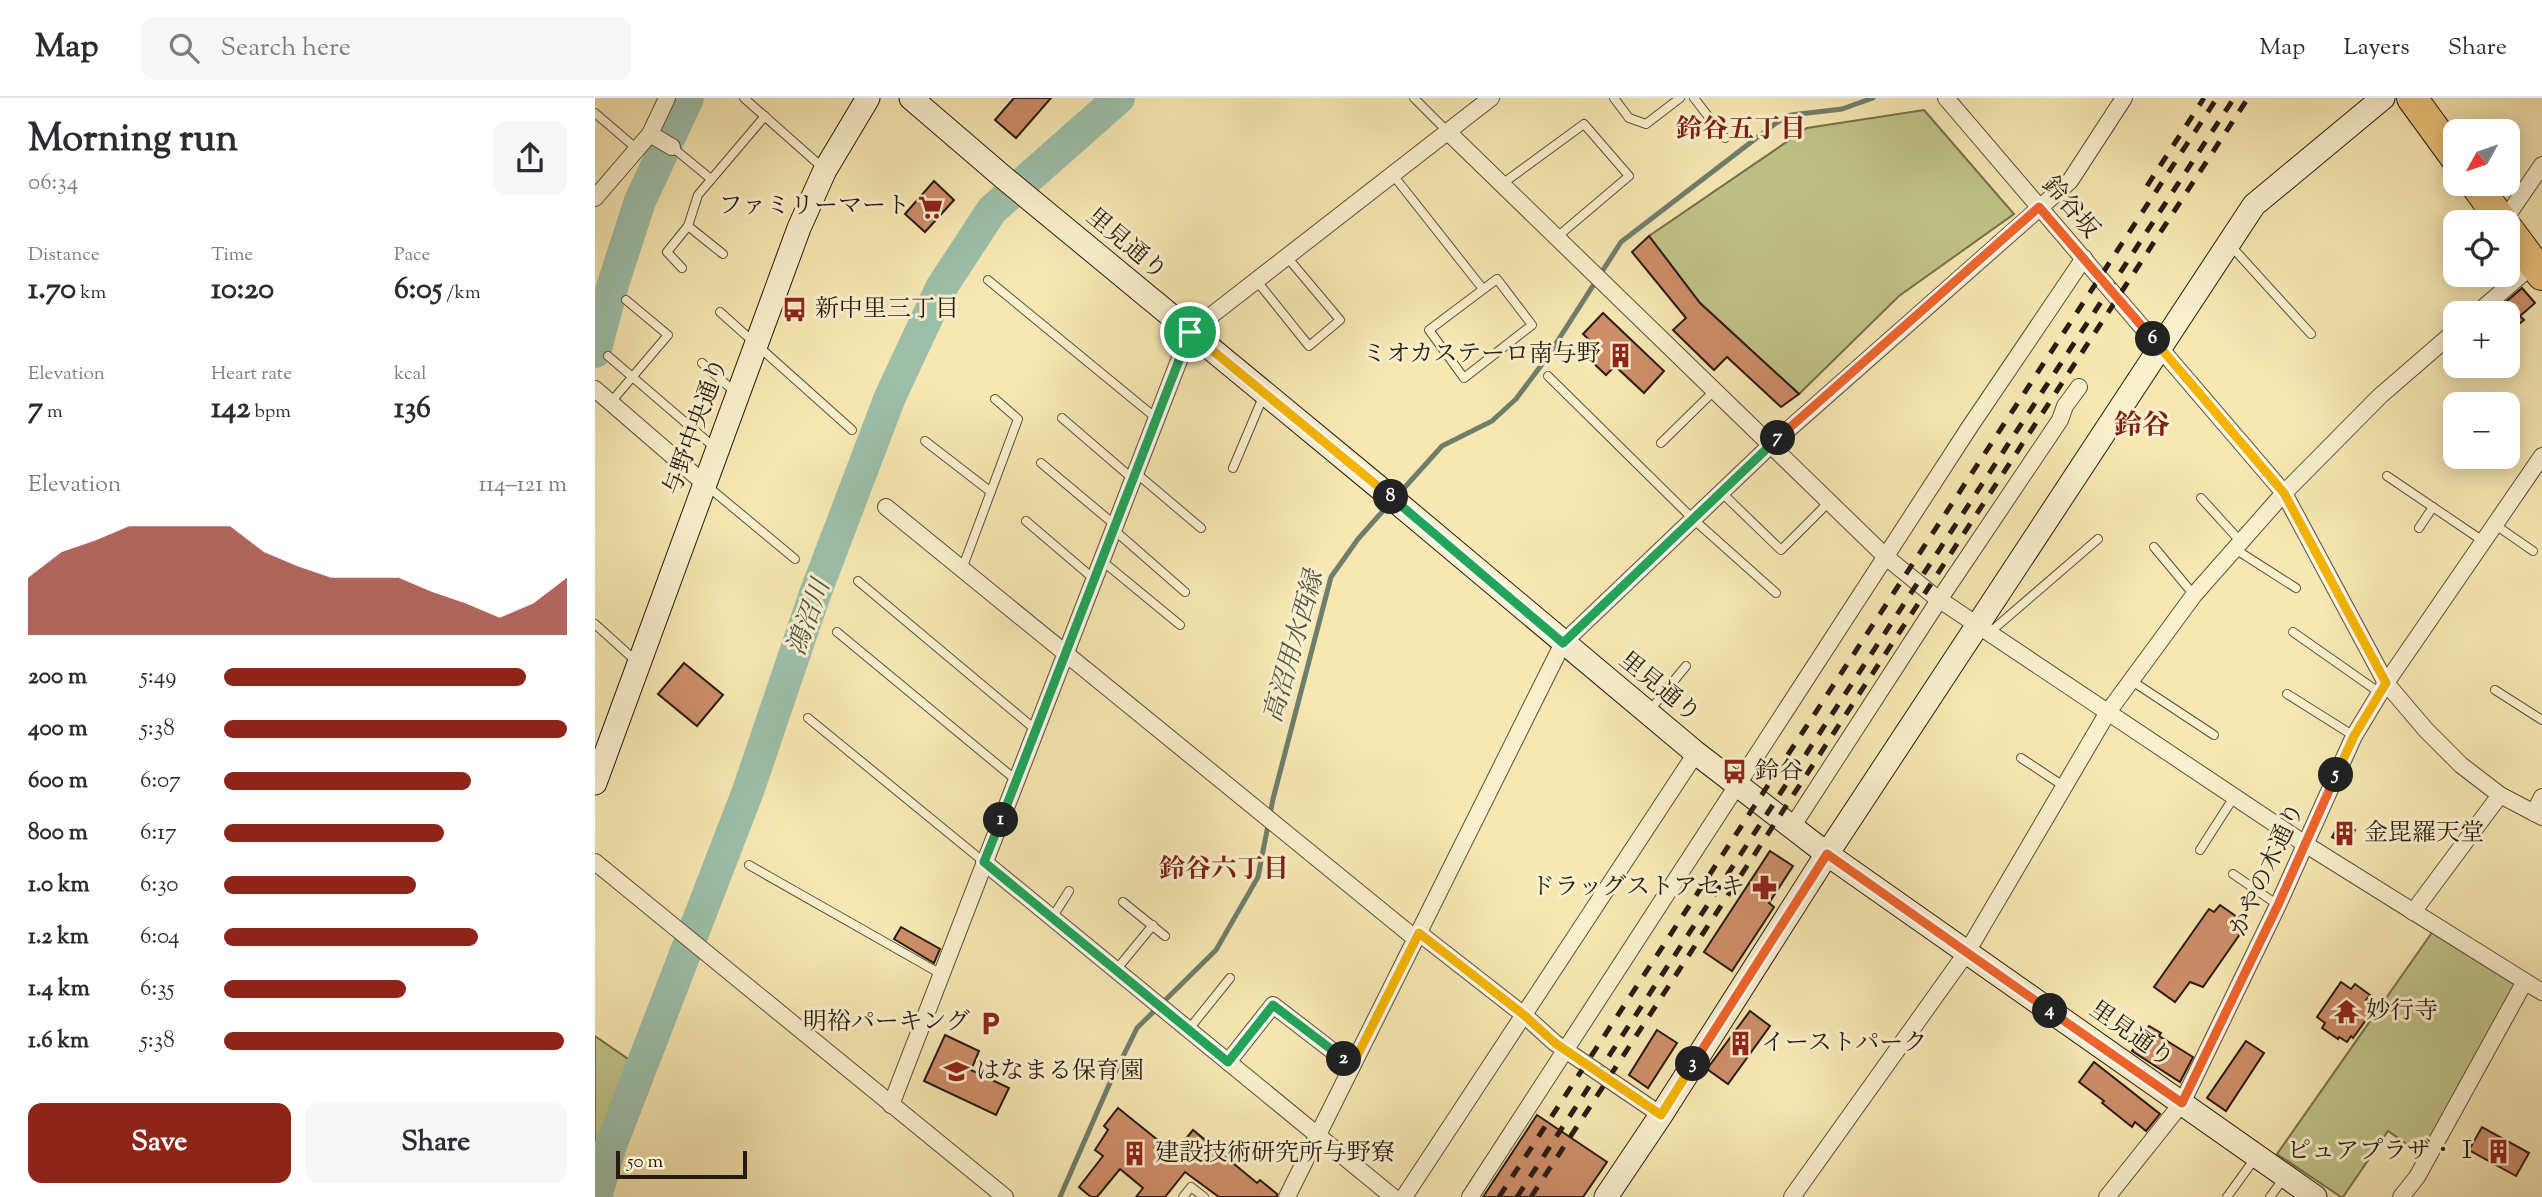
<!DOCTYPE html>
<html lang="en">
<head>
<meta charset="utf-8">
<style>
  body { margin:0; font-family:"Sorts Mill Goudy","Noto Serif JP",serif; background:#f7f7f7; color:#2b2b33; height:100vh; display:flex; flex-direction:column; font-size:26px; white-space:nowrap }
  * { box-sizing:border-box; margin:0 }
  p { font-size:23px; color:#7c7c81 }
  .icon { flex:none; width:38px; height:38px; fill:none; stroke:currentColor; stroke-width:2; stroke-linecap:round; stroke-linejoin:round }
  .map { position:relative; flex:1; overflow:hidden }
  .details { display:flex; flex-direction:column; background:#fff; width:595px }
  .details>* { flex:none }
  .needle { width:46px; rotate:230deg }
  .controls { position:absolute; left:1848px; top:21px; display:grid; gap:14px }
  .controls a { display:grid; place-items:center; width:77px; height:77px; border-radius:14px; background:#fff; box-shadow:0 4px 18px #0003; font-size:35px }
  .scale { position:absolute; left:21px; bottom:18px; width:131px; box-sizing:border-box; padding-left:7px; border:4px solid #291a11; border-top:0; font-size:19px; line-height:24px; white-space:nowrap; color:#291a11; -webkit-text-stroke:5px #faf0ce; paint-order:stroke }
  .pin { position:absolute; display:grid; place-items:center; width:60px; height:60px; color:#fff; margin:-30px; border:4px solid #fff; border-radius:50%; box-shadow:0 2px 7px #0007 }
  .km { position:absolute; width:35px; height:35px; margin:-18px; border-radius:50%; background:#222; color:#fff; font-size:19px; line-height:35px; text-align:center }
  .round { display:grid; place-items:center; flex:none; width:74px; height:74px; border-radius:14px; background:#f7f7f7 }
  .summary { display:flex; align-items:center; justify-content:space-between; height:119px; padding:0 28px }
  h1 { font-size:38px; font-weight:700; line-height:52px }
  .stats { display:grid; grid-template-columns:repeat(3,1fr); gap:10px; height:119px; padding:7px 28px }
  .stats div { display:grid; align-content:center }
  .stats b { font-size:30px; font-weight:700 }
  .stats small { font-size:19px; font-weight:400 }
  .stats p { font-size:19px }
  .chart { height:196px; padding:14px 28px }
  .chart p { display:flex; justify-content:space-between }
  .chart svg { width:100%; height:126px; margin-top:7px; fill:#8f2418; opacity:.7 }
  .button { display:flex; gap:14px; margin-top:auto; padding:14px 28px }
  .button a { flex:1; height:80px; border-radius:14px; background:#8f2418; color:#fff; font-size:28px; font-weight:700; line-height:80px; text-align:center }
  .button a+a { background:#f7f7f7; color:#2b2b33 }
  ul { padding:0 28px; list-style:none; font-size:23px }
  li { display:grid; grid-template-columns:112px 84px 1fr; align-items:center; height:52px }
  li i { height:18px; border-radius:9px; background:#8f2418 }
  header { display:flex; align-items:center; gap:42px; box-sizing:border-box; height:98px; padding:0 35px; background:#fff; border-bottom:2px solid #e1e1e2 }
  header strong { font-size:33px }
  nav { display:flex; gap:38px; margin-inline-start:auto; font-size:24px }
  .search { width:490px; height:63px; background:#f7f7f7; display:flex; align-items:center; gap:18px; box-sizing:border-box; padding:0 24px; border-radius:14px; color:#7c7c81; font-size:26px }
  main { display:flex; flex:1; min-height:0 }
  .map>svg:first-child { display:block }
</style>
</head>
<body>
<header>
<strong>Map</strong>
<div class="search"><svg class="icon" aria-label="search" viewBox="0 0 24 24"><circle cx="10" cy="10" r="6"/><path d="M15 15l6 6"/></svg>Search here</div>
<nav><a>Map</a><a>Layers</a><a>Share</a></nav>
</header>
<main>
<section class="details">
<div class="summary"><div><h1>Morning run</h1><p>06:34</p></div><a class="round"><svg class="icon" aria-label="share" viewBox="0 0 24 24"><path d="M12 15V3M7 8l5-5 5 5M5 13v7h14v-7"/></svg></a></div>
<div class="stats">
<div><p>Distance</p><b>1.70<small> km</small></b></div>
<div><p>Time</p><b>10:20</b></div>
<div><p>Pace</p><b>6:05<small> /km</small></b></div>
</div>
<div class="stats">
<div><p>Elevation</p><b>7<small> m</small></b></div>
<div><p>Heart rate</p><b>142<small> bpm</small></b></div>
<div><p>kcal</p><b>136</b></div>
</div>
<div class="chart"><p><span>Elevation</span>114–121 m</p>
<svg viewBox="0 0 160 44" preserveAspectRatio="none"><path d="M0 44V24L10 15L20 11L30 6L40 6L50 6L60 6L70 15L80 20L90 24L100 24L110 24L120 29L130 33L140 38L150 33L160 24V44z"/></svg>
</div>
<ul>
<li><b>200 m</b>5:49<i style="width:88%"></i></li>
<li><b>400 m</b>5:38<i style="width:100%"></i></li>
<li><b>600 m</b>6:07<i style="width:72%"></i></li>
<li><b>800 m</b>6:17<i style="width:64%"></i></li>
<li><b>1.0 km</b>6:30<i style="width:56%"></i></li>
<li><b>1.2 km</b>6:04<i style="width:74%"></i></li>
<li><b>1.4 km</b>6:35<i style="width:53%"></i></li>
<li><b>1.6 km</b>5:38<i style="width:99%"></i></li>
</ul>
<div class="button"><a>Save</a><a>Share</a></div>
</section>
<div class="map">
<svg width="1947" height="1099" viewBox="0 0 1947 1099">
  <rect width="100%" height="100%" fill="#f7e8b3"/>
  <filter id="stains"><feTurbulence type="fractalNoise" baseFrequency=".00286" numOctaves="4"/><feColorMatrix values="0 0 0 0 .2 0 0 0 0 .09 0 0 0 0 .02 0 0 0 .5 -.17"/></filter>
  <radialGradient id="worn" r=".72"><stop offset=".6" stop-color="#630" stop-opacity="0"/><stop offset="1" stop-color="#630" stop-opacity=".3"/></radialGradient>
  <g fill="#c1c589" stroke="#75704d" stroke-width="2">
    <polygon points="1329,12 1419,116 1304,198 1204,296 1105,205 1054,138 1212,30"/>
    <polygon points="1838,833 1921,882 1923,889 1827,1057 1793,1033 1748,1099 1746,1099 1682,1056"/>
    <polygon points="0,938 46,970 5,1085 0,1093"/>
  </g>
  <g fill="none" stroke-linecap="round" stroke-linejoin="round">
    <g stroke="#6f7e6d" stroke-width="5">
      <polyline points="802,398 847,348 897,323 921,301 951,261 1026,144 1181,25 1196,17 1247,11 1278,0"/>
      <polyline points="465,1099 514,987 542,930 621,852 663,779 678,701 736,479 763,441 795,405"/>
    </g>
    <g stroke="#9dc0ab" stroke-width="32">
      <polyline points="0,254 19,183 45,103 93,0"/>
      <polyline points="1,1099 15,1050 153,693 220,496 295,299 346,190 397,112 524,0"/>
    </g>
  </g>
  <g fill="#ce8e6a" stroke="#291a11" stroke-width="2">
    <polygon points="419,0 456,0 421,40 400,22"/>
    <polygon points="339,83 359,102 330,134 310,116"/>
    <polygon points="1054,138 1105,205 1204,296 1186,309 1132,259 1119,272 1078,232 1091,220 1037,154"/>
    <polygon points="1927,190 1940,205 1925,218 1929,222 1913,235 1913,215 1898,215"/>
    <polygon points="1008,215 1069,273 1049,295 1020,268 1011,277 995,262 1005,252 988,236"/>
    <polygon points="89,565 128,597 102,628 63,596"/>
    <polygon points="1745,725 1760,732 1752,747 1737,739"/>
    <polygon points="1175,753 1198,768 1174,805 1179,809 1137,873 1109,854"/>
    <polygon points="1625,807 1652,826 1608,889 1595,884 1580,904 1559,889 1614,811 1619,814"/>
    <polygon points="306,829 345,851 339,865 299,841"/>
    <polygon points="1746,884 1756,891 1760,886 1775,897 1771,902 1781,908 1758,940 1756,938 1752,944 1744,939 1743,941 1727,930 1730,925 1722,919"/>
    <polygon points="1155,913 1175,928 1133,986 1112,971"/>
    <polygon points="1554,928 1566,935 1564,938 1598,959 1585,984 1537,953"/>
    <polygon points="1062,932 1082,945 1053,990 1034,977"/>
    <polygon points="350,937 384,953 376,972 414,990 401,1017 329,983"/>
    <polygon points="1651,943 1669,955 1631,1013 1612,1000"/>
    <polygon points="1499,964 1565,1016 1551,1033 1540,1024 1537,1029 1507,1005 1509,1003 1484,984"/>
    <polygon points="523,1010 579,1055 598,1032 662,1085 665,1082 682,1096 682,1099 624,1099 590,1074 570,1099 541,1099 548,1090 525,1071 502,1099 496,1099 484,1089 508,1058 500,1052 513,1032 509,1028"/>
    <polygon points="942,1017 1012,1064 988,1099 888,1099"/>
    <polygon points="1887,1029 1934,1055 1921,1078 1874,1052"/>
  </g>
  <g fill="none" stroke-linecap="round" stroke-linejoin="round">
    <defs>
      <g id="lane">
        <polyline points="149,0 228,70"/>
        <polyline points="819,0 853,34"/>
        <polyline points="1019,0 1034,20 1051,26 1085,0"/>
        <polyline points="1099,0 1130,40"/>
        <polyline points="0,15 42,51"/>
        <polyline points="77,49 116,81"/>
        <polyline points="798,77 888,191"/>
        <polyline points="907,86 989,26 1034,78 962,139"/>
        <polyline points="93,128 128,156"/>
        <polyline points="1636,148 1716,236"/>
        <polyline points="87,170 72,154 93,128 103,97 170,18"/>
        <polygon points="902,181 937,227 869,280 834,232"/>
        <polyline points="393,182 561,320"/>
        <polyline points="661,182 714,248 745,222 692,159"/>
        <polyline points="125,214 257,332"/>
        <polyline points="13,258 119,349"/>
        <polyline points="107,265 141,295"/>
        <polyline points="953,278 1098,421 1181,495"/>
        <polyline points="16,304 73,237 31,202"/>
        <polyline points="467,320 538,381"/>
        <polyline points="330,343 396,394"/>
        <polyline points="1066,345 1120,292"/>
        <polyline points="446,365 520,427"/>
        <polyline points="638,370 668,299"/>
        <polyline points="541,375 606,430"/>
        <polyline points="1792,378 1888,443"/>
        <polyline points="111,387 200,461"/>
        <polyline points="1126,394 1186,452 1235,403"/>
        <polyline points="1606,400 1646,444"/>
        <polyline points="431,423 499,481"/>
        <polyline points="1899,426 1938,453"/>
        <polyline points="1824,430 1838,409"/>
        <polyline points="518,431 590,494"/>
        <polyline points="1559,449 1599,497"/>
        <polyline points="1640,451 1701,490"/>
        <polyline points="506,462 585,527"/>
        <polyline points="367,471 423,321 400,301"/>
        <polyline points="263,483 441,632"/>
        <polyline points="0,526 42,564"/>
        <polyline points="242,534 421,682"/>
        <polyline points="1698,534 1785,595"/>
        <polyline points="1394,535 1503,441"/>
        <polyline points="1537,583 1619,637"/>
        <polyline points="1900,592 1947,622"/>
        <polyline points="1692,596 1759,638"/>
        <polyline points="1055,612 1091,568"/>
        <polyline points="213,620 389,764"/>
        <polyline points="1426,660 1470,689"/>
        <polyline points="1605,752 1639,699"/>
        <polyline points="154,767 346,876"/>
        <polyline points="1638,776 1683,807"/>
        <polyline points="528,804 570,838"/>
        <polyline points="457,820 474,793"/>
        <polyline points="521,872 558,827"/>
        <polyline points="594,931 635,880"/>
        <polyline points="588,1099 596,1089 609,1099"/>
        <polyline points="1632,1099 1661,1059"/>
        <polyline points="1675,1099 1689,1080"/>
      </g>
      <g id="street">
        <polyline points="1351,0 1689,395 1791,585 1831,632 1866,667 1905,697 1947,719"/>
        <polyline points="853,34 1291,459 1339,498 1710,746 1947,894"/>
        <polyline points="55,36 77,49"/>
        <polyline points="0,100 55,36 72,0"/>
        <polyline points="1908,124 1947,67"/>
        <polyline points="1882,215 1939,166"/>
        <polyline points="0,291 110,386"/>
        <polyline points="291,409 821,841"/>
        <polyline points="1939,715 1947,699"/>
        <polyline points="1197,729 1344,502 1465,322 1470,308 1484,289"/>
        <polyline points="0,764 410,1099"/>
        <polyline points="389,764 798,1099"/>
        <polyline points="1818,814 1905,697"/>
        <polyline points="824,835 929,917 960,945 1066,1017"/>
        <polyline points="633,964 678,907 757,968"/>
        <polyline points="296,1007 595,234 896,0"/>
        <polyline points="692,1099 968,545 1177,346 1475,83 1529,0"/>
        <polyline points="809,1099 1101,655"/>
        <polyline points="875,1099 1374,330 1489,160"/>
        <polyline points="1197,1099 1372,854 1513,614 1599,497 1689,395 1785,298 1860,233"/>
        <polyline points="1512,1099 1587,1005 1683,807 1759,638 1791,585 1947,358"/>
        <polyline points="1806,1099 1822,1079 1929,885"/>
      </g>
      <g id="secondary">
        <polyline points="316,0 408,79 792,396 1101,655 1232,756 1720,1099"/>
        <polyline points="0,685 204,130 230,72 273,0"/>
        <polyline points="1011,1099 1066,1017 1232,756 1659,107 1788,0"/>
      </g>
      <g id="highway">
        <polyline points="1817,0 1860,59"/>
        <polyline points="1880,86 1908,124"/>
        <polyline points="1913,131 1947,177"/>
      </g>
    </defs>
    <use href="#lane" stroke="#5c4e3a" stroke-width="10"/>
    <use href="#street" stroke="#5c4e3a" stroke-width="18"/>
    <use href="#secondary" stroke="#291a11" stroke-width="25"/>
    <use href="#highway" stroke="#291a11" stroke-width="32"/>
    <use href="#lane" stroke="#faf0ce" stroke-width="8"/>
    <use href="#street" stroke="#faf0ce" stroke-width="16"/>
    <use href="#secondary" stroke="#faf0ce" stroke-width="23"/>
    <use href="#highway" stroke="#ecc47a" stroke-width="30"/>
    <g stroke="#291a11" stroke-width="5" stroke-dasharray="12 12" stroke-linecap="butt">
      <polyline points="1552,88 1609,0"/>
      <polyline points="904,1099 1622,0"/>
      <polyline points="922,1099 1639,0"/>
      <polyline points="936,1099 1653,0"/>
    </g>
  </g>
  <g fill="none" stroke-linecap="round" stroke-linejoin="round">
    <defs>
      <polyline id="split-1" points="406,722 595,234"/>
      <polyline id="split-2" points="406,722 389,764 633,964 678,907 749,961"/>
      <polyline id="split-3" points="749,961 757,968 824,835 929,917 960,945 1066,1017 1098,966"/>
      <polyline id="split-4" points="1098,966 1232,756 1455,913"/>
      <polyline id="split-5" points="1455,913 1587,1005 1683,807 1741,677"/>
      <polyline id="split-6" points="1558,241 1689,395 1791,585 1759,638 1741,677"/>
      <polyline id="split-7" points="1183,340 1444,109 1558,241"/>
      <polyline id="split-8" points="796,399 968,545 1183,340"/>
      <polyline id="split-9" points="595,234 796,399"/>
    </defs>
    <use href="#split-1" stroke="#fff" stroke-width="14"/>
    <use href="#split-2" stroke="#fff" stroke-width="14"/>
    <use href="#split-3" stroke="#fff" stroke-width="14"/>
    <use href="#split-4" stroke="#fff" stroke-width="14"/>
    <use href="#split-5" stroke="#fff" stroke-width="14"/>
    <use href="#split-6" stroke="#fff" stroke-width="14"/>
    <use href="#split-7" stroke="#fff" stroke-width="14"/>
    <use href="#split-8" stroke="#fff" stroke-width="14"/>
    <use href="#split-9" stroke="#fff" stroke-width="14"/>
    <use href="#split-1" stroke="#22a559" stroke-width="9"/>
    <use href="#split-2" stroke="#22a559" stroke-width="9"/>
    <use href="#split-3" stroke="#f5b400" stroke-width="9"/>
    <use href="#split-4" stroke="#f0652b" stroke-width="9"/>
    <use href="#split-5" stroke="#f0652b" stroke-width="9"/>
    <use href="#split-6" stroke="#f5b400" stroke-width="9"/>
    <use href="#split-7" stroke="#f0652b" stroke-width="9"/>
    <use href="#split-8" stroke="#22a559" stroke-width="9"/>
    <use href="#split-9" stroke="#f5b400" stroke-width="9"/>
  </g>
  <defs>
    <symbol id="supermarket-bare" viewBox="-9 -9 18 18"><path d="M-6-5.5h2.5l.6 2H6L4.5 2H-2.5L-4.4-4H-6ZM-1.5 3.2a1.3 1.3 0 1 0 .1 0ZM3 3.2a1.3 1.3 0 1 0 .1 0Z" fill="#8f2418" stroke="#faf0ce" stroke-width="2.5" paint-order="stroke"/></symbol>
    <symbol id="bus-bare" viewBox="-9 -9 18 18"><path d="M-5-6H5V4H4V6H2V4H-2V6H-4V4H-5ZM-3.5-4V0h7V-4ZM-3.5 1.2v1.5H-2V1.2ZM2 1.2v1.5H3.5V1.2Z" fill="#8f2418" stroke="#faf0ce" stroke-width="2.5" paint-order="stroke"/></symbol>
    <symbol id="building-bare" viewBox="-9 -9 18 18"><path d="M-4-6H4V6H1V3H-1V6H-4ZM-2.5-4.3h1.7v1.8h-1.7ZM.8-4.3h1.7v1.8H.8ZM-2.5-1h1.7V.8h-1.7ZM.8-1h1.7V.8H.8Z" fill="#8f2418" stroke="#faf0ce" stroke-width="2.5" paint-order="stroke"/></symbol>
    <symbol id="pharmacy-bare" viewBox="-9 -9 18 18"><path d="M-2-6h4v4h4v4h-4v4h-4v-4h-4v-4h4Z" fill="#8f2418" stroke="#faf0ce" stroke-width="2.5" paint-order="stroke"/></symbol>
    <symbol id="temple-bare" viewBox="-9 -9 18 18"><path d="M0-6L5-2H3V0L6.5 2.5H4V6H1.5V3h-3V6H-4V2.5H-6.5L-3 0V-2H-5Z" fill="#8f2418" stroke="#faf0ce" stroke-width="2.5" paint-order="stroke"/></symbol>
    <symbol id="parking-bare" viewBox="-9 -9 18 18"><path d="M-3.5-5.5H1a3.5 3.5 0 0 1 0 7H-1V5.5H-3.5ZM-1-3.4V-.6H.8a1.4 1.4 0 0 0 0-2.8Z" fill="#8f2418" stroke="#faf0ce" stroke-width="2.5" paint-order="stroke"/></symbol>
    <symbol id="school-bare" viewBox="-9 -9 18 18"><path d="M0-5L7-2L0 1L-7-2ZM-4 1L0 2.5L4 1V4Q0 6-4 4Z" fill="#8f2418" stroke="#faf0ce" stroke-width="2.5" paint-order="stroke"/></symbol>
  </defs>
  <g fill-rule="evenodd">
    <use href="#supermarket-bare" x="318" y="92" width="35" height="35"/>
    <use href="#bus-bare" x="182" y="194" width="35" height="35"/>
    <use href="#building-bare" x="1008" y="240" width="35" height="35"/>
    <use href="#bus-bare" x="1122" y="656" width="35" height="35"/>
    <use href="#building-bare" x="1732" y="718" width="35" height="35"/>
    <use href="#pharmacy-bare" x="1152" y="772" width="35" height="35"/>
    <use href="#temple-bare" x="1734" y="896" width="35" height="35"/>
    <use href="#parking-bare" x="378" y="908" width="35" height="35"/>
    <use href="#building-bare" x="1128" y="928" width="35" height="35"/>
    <use href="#school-bare" x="344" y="956" width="35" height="35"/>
    <use href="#building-bare" x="1886" y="1036" width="35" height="35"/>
    <use href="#building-bare" x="522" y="1038" width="35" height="35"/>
  </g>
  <g text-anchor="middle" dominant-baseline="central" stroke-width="6" stroke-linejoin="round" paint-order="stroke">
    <g font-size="24" fill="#291a11" stroke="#faf0ce" text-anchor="start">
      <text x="315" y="109" text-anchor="end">ファミリーマート</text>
      <text x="220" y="212">新中里三丁目</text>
      <text x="1006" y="257" text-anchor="end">ミオカステーロ南与野</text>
      <text x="1160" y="674">鈴谷</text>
      <text x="1769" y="736">金毘羅天堂</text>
      <text x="1150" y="790" text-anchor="end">ドラッグストアセキ</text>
      <text x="1771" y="914">妙行寺</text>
      <text x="375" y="925" text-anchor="end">明裕パーキング</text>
      <text x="1166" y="946">イーストパーク</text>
      <text x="381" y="974">はなまる保育園</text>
      <text x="1884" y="1054" text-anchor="end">ピュアプラザ・Ⅰ</text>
      <text x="560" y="1056">建設技術研究所与野寮</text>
    </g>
    <g font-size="24" fill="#291a11" stroke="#faf0ce">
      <text transform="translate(1475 110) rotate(49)">鈴谷坂</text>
      <text transform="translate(531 147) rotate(40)">里見通り</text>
      <text transform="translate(102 329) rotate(-70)">与野中央通り</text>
      <text transform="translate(1064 590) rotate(39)">里見通り</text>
      <text transform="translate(1673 772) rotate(-65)">かやの木通り</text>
      <text transform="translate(1536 937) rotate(35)">里見通り</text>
    </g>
    <g font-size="26" font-weight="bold" fill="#7a1f14" stroke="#faf0ce">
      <text x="1146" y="32">鈴谷五丁目</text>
      <text x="629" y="772">鈴谷六丁目</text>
    </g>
    <g font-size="26" font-style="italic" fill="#525447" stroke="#faf0ce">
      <text transform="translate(215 520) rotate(-70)">鴻沼川</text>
      <text transform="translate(700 549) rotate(-74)">高沼用水西縁</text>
    </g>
    <g font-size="28" font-weight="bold" fill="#7a1f14" stroke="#faf0ce">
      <text x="1547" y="329">鈴谷</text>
    </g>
  </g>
  <rect width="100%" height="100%" filter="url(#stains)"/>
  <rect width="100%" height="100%" fill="url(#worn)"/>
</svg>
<div class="controls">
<a><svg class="needle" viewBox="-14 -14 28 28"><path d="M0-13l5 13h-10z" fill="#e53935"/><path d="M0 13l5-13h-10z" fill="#7c7c81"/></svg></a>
<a><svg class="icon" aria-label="locate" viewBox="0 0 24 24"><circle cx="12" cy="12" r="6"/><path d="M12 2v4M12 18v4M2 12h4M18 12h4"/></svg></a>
<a>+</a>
<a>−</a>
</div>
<div class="scale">50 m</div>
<div class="pin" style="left:595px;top:234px;background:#1e9e55"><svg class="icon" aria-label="arrive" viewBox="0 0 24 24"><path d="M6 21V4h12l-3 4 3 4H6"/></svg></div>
<b class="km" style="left:406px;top:722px">1</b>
<b class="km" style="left:749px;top:961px">2</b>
<b class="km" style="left:1098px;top:966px">3</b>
<b class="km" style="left:1455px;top:913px">4</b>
<b class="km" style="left:1741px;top:677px">5</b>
<b class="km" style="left:1558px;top:241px">6</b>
<b class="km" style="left:1183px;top:340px">7</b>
<b class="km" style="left:796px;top:399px">8</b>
</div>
</main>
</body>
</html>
